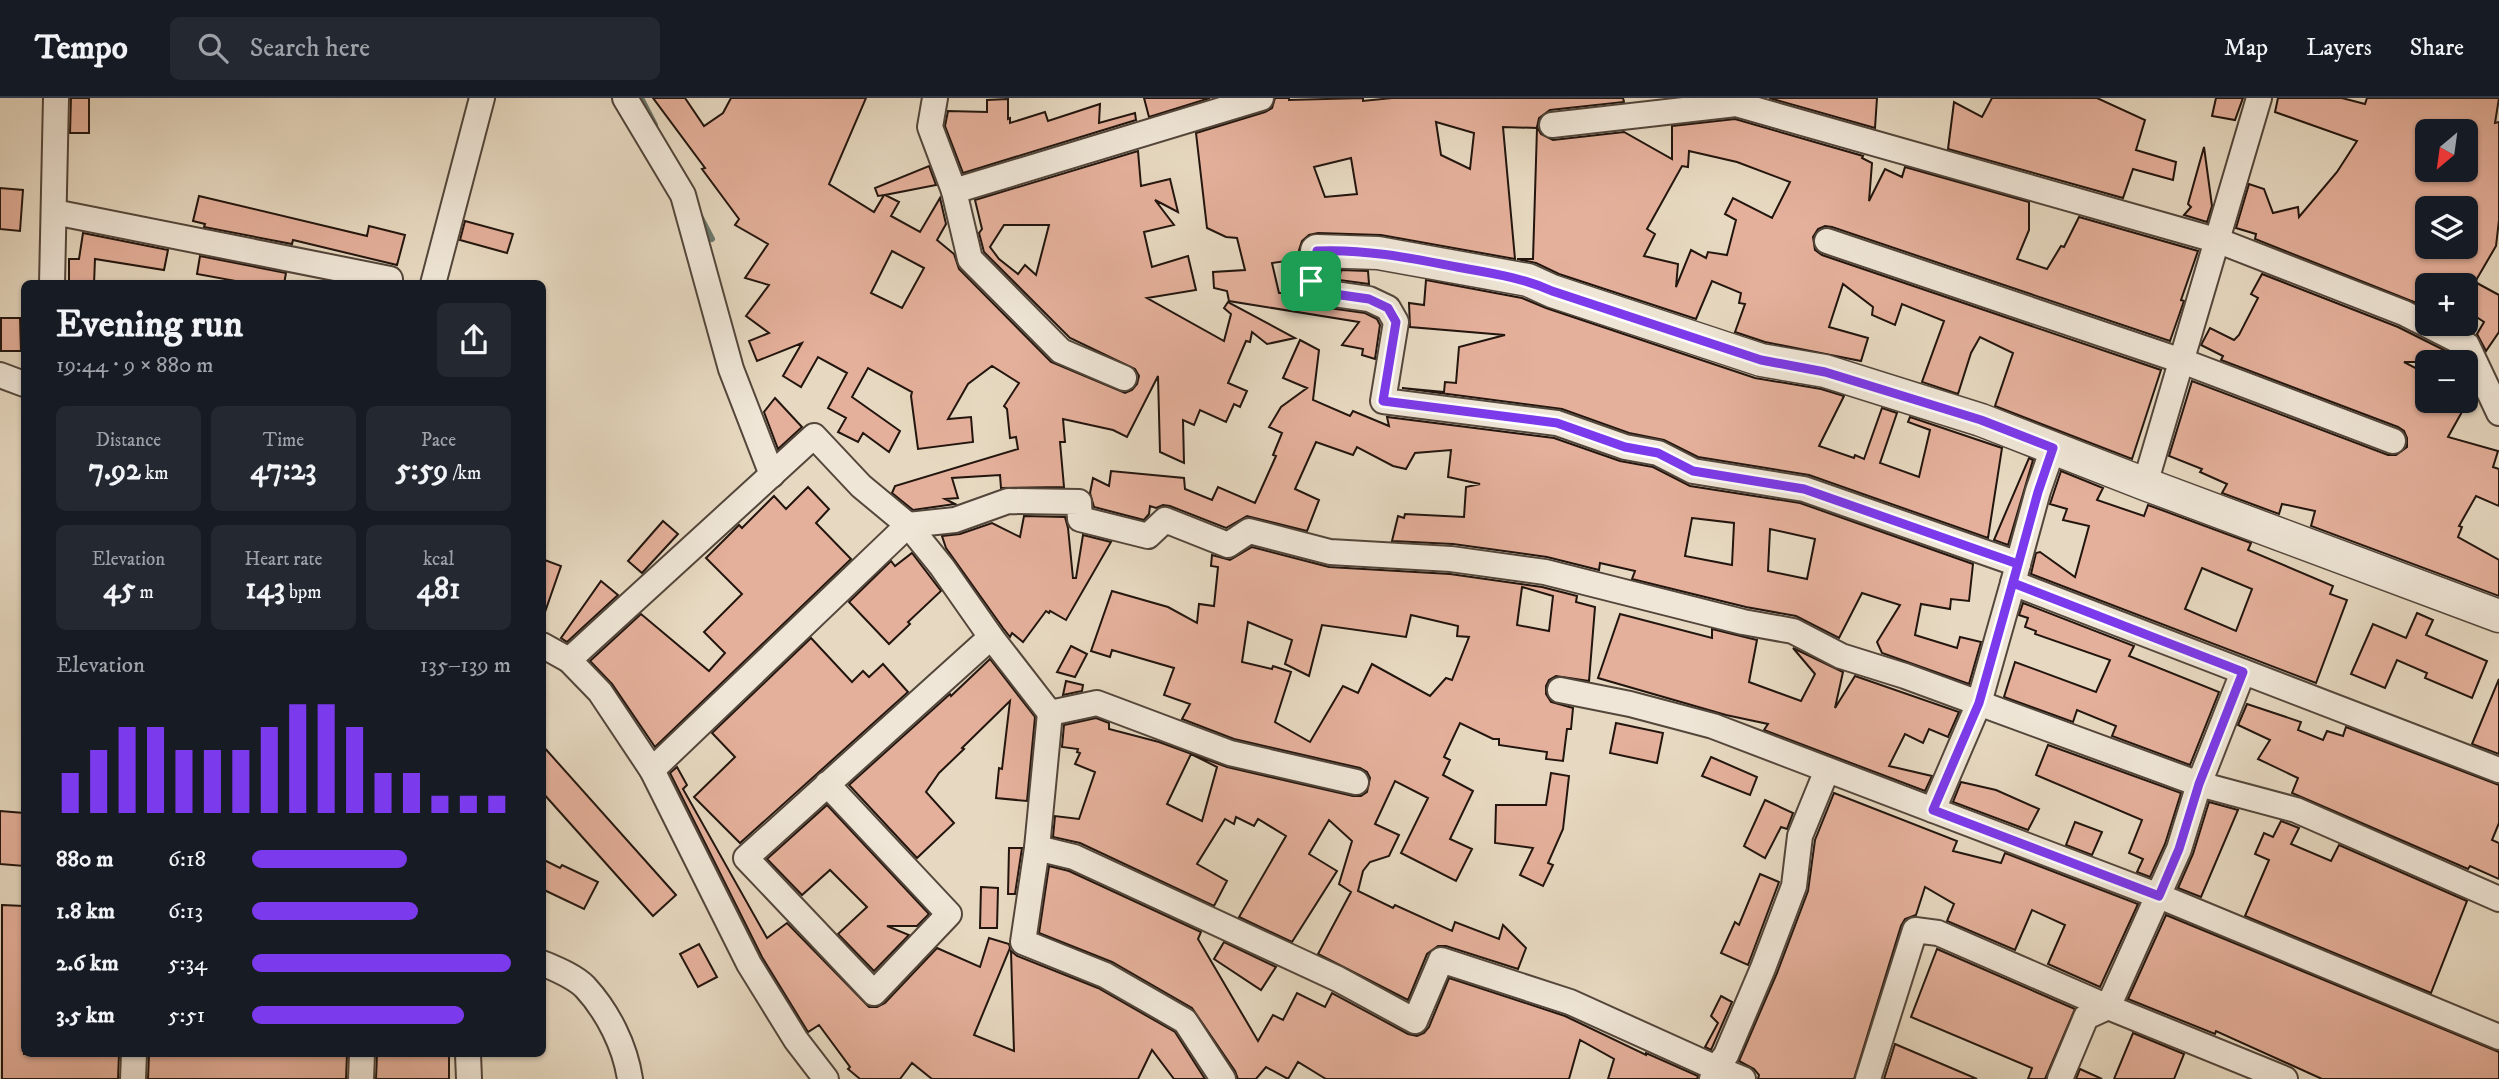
<!DOCTYPE html>
<html lang="en">
<head>
<meta charset="utf-8">
<style>
  body { margin:0; font-family:"IM FELL DW Pica",serif; background:#242831; color:#f1f3f6; height:100vh; display:flex; flex-direction:column; font-size:26px; white-space:nowrap }
  * { box-sizing:border-box; margin:0 }
  p { font-size:23px; color:#9ea1a6 }
  .icon { flex:none; width:38px; height:38px; fill:none; stroke:currentColor; stroke-width:2; stroke-linecap:round; stroke-linejoin:round }
  .map { position:relative; flex:1; overflow:hidden }
  .sheet { position:absolute; left:21px; top:182px; width:525px; height:777px; display:flex; flex-direction:column; background:#171b24; border-radius:10px; box-shadow:0 2px 5px #0004 }
  .sheet>* { flex:none }
  .needle { width:46px; rotate:209deg }
  .buttons { position:absolute; left:2415px; top:21px; display:grid; gap:14px }
  .buttons a { display:grid; place-items:center; width:63px; height:63px; border-radius:10px; background:#171b24; box-shadow:0 2px 5px #0004; font-size:35px }
  .pin { position:absolute; display:grid; place-items:center; width:60px; height:60px; color:#fff; margin:-30px; border-radius:14px; box-shadow:0 4px 10px #0006 }
  .round { display:grid; place-items:center; flex:none; width:74px; height:74px; border-radius:10px; background:#242831 }
  .headline { display:flex; align-items:center; justify-content:space-between; height:119px; padding:0 35px }
  h1 { font-size:38px; font-weight:800; line-height:52px }
  .metrics { display:grid; grid-template-columns:repeat(3,1fr); gap:10px; height:119px; padding:7px 35px }
  .metrics div { display:grid; align-content:center; border-radius:10px; background:#242831; text-align:center }
  .metrics b { font-size:30px; font-weight:800 }
  .metrics small { font-size:19px; font-weight:400 }
  .metrics p { font-size:19px }
  .chart { height:196px; padding:14px 35px }
  .chart p { display:flex; justify-content:space-between }
  .chart svg { width:100%; height:126px; margin-top:7px; stroke:#7c3aed; stroke-width:6 }
  ul { padding:0 35px; list-style:none; font-size:23px }
  li { display:grid; grid-template-columns:112px 84px 1fr; align-items:center; height:52px }
  li i { height:18px; border-radius:9px; background:#7c3aed }
  header { display:flex; align-items:center; gap:42px; box-sizing:border-box; height:98px; padding:0 35px; background:#171b24; border-bottom:2px solid #363941 }
  header strong { font-size:33px }
  nav { display:flex; gap:38px; margin-inline-start:auto; font-size:24px }
  .search { width:490px; height:63px; background:#242831; display:flex; align-items:center; gap:18px; box-sizing:border-box; padding:0 24px; border-radius:10px; color:#9ea1a6; font-size:26px }
  .map>svg:first-child { display:block }
</style>
</head>
<body>
<header>
<strong>Tempo</strong>
<div class="search"><svg class="icon" aria-label="search" viewBox="0 0 24 24"><circle cx="10" cy="10" r="6"/><path d="M15 15l6 6"/></svg>Search here</div>
<nav><a>Map</a><a>Layers</a><a>Share</a></nav>
</header>
<div class="map">
<svg width="2499" height="981" viewBox="0 0 2499 981">
  <rect width="100%" height="100%" fill="#e7d9c1"/>
  <filter id="stains"><feTurbulence type="fractalNoise" baseFrequency=".00286" numOctaves="4"/><feColorMatrix values="0 0 0 0 .2 0 0 0 0 .09 0 0 0 0 .02 0 0 0 .5 -.17"/></filter>
  <radialGradient id="worn" r=".72"><stop offset=".6" stop-color="#630" stop-opacity="0"/><stop offset="1" stop-color="#630" stop-opacity=".3"/></radialGradient>
  <g fill="none" stroke-linecap="round" stroke-linejoin="round">
    <g stroke="#69796d" stroke-width="6">
      <polyline points="641,0 655,27"/>
      <polyline points="700,118 712,141"/>
    </g>
  </g>
  <g fill="#e5b09b" stroke="#22150e" stroke-width="2" fill-rule="evenodd">
    <polygon points="71,0 89,0 89,35 70,35"/>
    <path d="M653 0H685L704 28 723 15 731 0H866L829 86 874 114 884 97 878 98 875 90 929 68 936 87 885 97 899 104 891 118 920 134 940 100 946 126 937 142 954 156 959 171 1051 264 1125 295 1132 292 1137 286 1139 278 1135 271 1070 240 984 154 979 135 982 131 975 102 1138 53 1141 88 1170 81 1178 114 1155 102 1174 127 1144 134 1152 169 1188 158 1196 192 1147 200 1224 243 1231 216 1224 210 1228 204 1295 240 1267 246 1252 234 1250 244 1246 243 1228 285 1247 293 1240 309 1234 306 1226 324 1200 312 1194 327 1183 322 1184 365 1160 354 1158 278 1127 339 1113 332 1063 321 1065 344H1060L1064 389 1001 390 1000 377 952 380 958 400 945 401 955 406 913 412 892 395 895 388 1018 351 1016 339 1010 340 1007 311 1004 308 1019 285 992 268 968 286 948 321 971 319 973 344 918 351 911 298 912 294 868 270 852 299 900 333 889 354 863 335 858 344 838 334 846 320 828 310 847 275 818 259 801 289 783 278 802 245 757 263 749 243 769 235 746 218 769 187 745 180 768 146 735 127 739 121 702 71 705 70ZM1004 127H1049L1036 177 1025 167 1018 176 999 161 990 149ZM892 153 924 170 902 210 871 195Z"/>
    <polygon points="1144,0 1210,0 1149,19"/>
    <path d="M1275 0H1289V2L1363 0V3L1392 0H1623L1624 4 1550 12 1539 20 1537 29 1541 36 1553 42 1624 34 1672 61V28L1735 21 1863 58 1862 60 1872 65 1869 103 1885 71 1902 79 1905 69 2029 104V132L2017 161 2047 171 2061 148 2064 149 2079 119 2198 153 2181 202 2184 203 2170 243 1832 129 1825 128 1818 131 1813 139 1815 152 1822 157 2161 272 2132 361 1995 308 2013 255 1980 239 1971 255 1958 296 1922 284 1944 223 1902 206 1895 227 1872 217 1873 209 1843 186 1829 229 1868 240 1861 263 1765 244 1735 234 1745 206 1739 205 1741 195 1712 183 1696 221 1559 176 1536 165 1517 161H1533L1537 30 1503 29 1515 161 1381 137 1318 135 1309 137 1302 143 1299 152 1300 161 1272 165 1279 195H1299L1307 202 1329 210 1365 215 1377 221 1380 227 1375 261 1362 257 1363 251 1342 247 1359 224 1229 203 1227 193 1214 190 1213 174 1245 172 1237 140 1226 139 1207 130 1196 35 1265 14 1272 10ZM1436 24 1474 35 1470 71 1441 57ZM1689 53 1737 64 1790 84 1772 120 1733 100 1725 116 1736 122 1727 157 1708 154 1706 160 1691 152 1676 189 1678 166 1644 158 1655 136 1647 131 1682 68 1688 69ZM1351 60 1357 96 1325 99 1314 69Z"/>
    <polygon points="1769,0 1877,0 1875,30"/>
    <polygon points="1992,0 2097,0 2145,22 2136,52 2176,64 2173,82 2133,71 2123,100 1948,51 1954,4 1982,19"/>
    <polygon points="2216,0 2243,0 2235,22 2212,18"/>
    <path d="M2278 0H2342L2365 6 2367 0H2499L2495 25 2499 24V122L2496 148 2475 184 2499 197V234L2486 253 2477 236 2484 224 2466 212V187H2427L2419 206 2255 141 2256 136 2236 130 2249 86 2264 91 2273 115 2298 109 2299 119 2337 74 2357 43 2275 14ZM2427 33H2466V72H2427ZM2427 110H2466V149H2427Z"/>
    <polygon points="1008,1 1008,21 1010,20 1010,25 1045,14 1048,23 1100,6 1099,25 1135,15 1136,22 963,75 945,28 948,13 987,14 987,2"/>
    <polygon points="2204,49 2212,108 2207,124 2184,117 2191,109 2188,106"/>
    <polygon points="0,90 23,92 20,133 0,131"/>
    <polygon points="199,98 367,138 369,128 405,137 397,167 293,142 292,146 204,129 205,126 193,123"/>
    <polygon points="465,123 513,136 507,155 460,142"/>
    <polygon points="83,135 168,152 164,172 95,161 94,186 69,186 69,161 79,161"/>
    <polygon points="200,158 286,175 284,186 236,186 236,183 197,176"/>
    <polygon points="1341,172 1368,173 1369,186 1339,182"/>
    <polygon points="2262,176 2398,229 2456,258 2459,264 2404,264 2427,276 2427,303 2468,303 2448,339 2498,353 2493,369 2499,371 2499,408 2476,398 2459,428 2462,429 2458,439 2499,462 2499,498 2311,428 2315,413 2282,406 2279,416 2222,395 2227,386 2200,374 2202,371 2169,358 2192,283 2388,357 2396,357 2407,349 2407,340 2404,333 2398,329 2221,262 2223,258 2201,247 2210,230 2234,242 2239,237 2258,200 2251,196"/>
    <polygon points="1426,182 1522,200 1546,210 1755,280 1821,291 1844,298 1819,348 1854,360 1855,357 1864,361 1882,310 1897,315 1880,365 1919,379 1930,332 1908,324 1910,319 2002,350 1988,440 1809,377 1698,359 1664,342 1629,335 1562,311 1402,290 1444,294 1445,284 1456,285 1459,249 1505,237 1410,229 1409,205 1424,207"/>
    <polygon points="1,220 20,220 21,253 1,253"/>
    <path d="M1300 242 1319 252 1313 302 1350 318 1353 313 1389 328 1387 319 1554 340 1620 363 1653 369 1690 388 1800 405 1973 466 1969 503 1951 501 1950 511 1921 506 1915 537 1957 550 1960 539 1981 544 1969 586 1882 555 1877 544 1900 507 1862 495 1839 540 1796 518 1746 509 1632 481 1635 473 1600 465 1599 472 1547 459 1453 446 1392 443 1398 418 1404 420 1405 416 1464 419 1466 389 1480 386 1448 379 1451 352 1415 355 1406 371 1393 368 1357 349 1353 357 1316 344 1295 391 1319 402 1307 433 1247 418 1226 430 1170 408 1163 407 1156 410 1150 408 1149 416 1144 422 1094 409 1090 395 1093 380 1109 388 1111 373 1184 380 1185 391 1212 402 1218 389 1255 405 1276 358 1273 357 1282 335 1269 329 1281 309 1307 290 1283 280ZM1692 420 1734 425 1732 467 1685 458ZM1770 431 1815 441 1807 481 1768 473Z"/>
    <polygon points="775,300 802,329 778,351 764,314"/>
    <polygon points="2029,360 2033,362 2008,447 1994,442"/>
    <path d="M2061 373 2103 390 2097 402 2144 418 2148 407 2251 445 2248 452 2333 488 2330 496 2347 502 2316 585 2031 476 2036 455 2040 454 2075 479 2089 428 2063 422 2067 411 2050 406ZM2202 470 2252 491 2236 533 2185 511Z"/>
    <polygon points="808,389 829,411 816,425 851,461 655,649 612,586 590,563 641,516 709,573 725,555 704,534 742,496 706,460 739,427 742,430 774,398 786,411"/>
    <polygon points="1024,418 1065,419 1068,430 1073,480 1076,480 1083,437 1111,444 1066,522 1050,513 1049,515 1046,513 1023,544 1012,535 1010,539 1003,530 946,450 942,438 960,436 992,425 1020,439"/>
    <polygon points="663,423 678,436 642,475 628,463"/>
    <path d="M1252 449 1329 469 1450 476 1542 489 1577 498 1576 504 1595 509 1589 583 1556 578 1549 582 1546 588V596L1551 604 1573 610 1571 631H1567L1563 663 1546 661 1547 654 1499 647V641H1493L1460 625 1444 659 1450 662 1443 677 1473 693 1450 741 1472 751 1456 783 1401 755 1428 700 1395 683 1375 726 1399 737 1389 758 1370 764 1363 773 1358 793 1393 810 1395 807 1452 833 1455 824 1499 841 1503 827 1526 850 1518 871 1446 848H1438L1427 856 1408 902 1318 856 1351 794 1339 786 1352 743 1329 722 1309 756 1337 773 1292 844 1239 819 1286 738 1258 721 1254 728 1236 719 1234 726 1225 721 1197 766 1227 783 1214 808 1080 745 1053 739 1055 718 1079 721 1095 674 1075 666 1080 655 1077 654 1078 651 1062 649 1064 627 1096 620 1109 625V631L1159 644 1227 669 1353 698H1361L1367 694 1370 680 1367 674 1360 670 1234 641 1182 621 1190 606 1164 597 1174 570 1112 552 1110 559 1091 553 1112 493 1168 509 1197 525 1199 506 1214 508 1218 469 1211 468 1212 457 1230 462ZM1522 489 1553 498 1549 533 1517 527ZM1411 517 1458 528 1457 538 1469 539 1452 582 1446 580 1430 598 1372 566 1358 595 1343 588 1310 644 1275 624 1291 574 1273 568 1272 571 1242 564 1248 524 1292 542 1285 566 1309 578 1322 527 1406 539ZM1191 656 1217 669 1202 723 1167 706Z"/>
    <polygon points="912,455 941,493 908,524 910,526 889,546 849,504 891,463 895,468"/>
    <polygon points="542,461 561,468 545,514 542,513"/>
    <polygon points="601,483 618,497 567,544 561,540"/>
    <polygon points="2023,505 2134,548 2129,558 2219,594 2190,667 2112,638 2116,628 2077,612 2073,624 2004,599 2015,564 2096,594 2110,562 2035,536 2036,533 2025,529 2028,520 2019,517"/>
    <polygon points="2417,515 2433,522 2426,537 2487,563 2472,600 2425,580 2427,575 2397,562 2385,590 2351,576 2373,526 2406,540"/>
    <polygon points="1620,516 1712,540 1712,531 1757,542 1749,584 1801,603 1815,576 1793,550 1843,574 1835,610 1855,578 1959,614 1948,639 1929,631 1923,645 1905,636 1889,668 1932,678 1925,693 1764,632 1768,626 1726,617 1598,580"/>
    <polygon points="811,540 852,584 863,573 869,579 883,566 908,594 740,745 694,699 735,659 712,635"/>
    <polygon points="1071,548 1087,556 1075,579 1057,574"/>
    <polygon points="990,561 1035,619 1027,703 996,700 999,670 1002,671 1010,603 962,650 964,651 939,675 926,694 954,725 917,760 849,687 950,596 951,598"/>
    <polygon points="2499,581 2499,656 2472,646"/>
    <polygon points="1066,583 1083,587 1082,593 1063,597"/>
    <polygon points="2247,606 2301,624 2298,632 2323,642 2327,633 2343,638 2346,629 2499,687 2499,725 2492,742 2499,745 2499,781 2470,768 2468,771 2292,695 2298,680 2258,661 2270,642 2238,627"/>
    <polygon points="1616,625 1663,635 1657,665 1610,655"/>
    <polygon points="542,647 676,797 653,818 542,694"/>
    <polygon points="2048,647 2181,695 2165,746 2150,779 2137,774 2143,761 2129,755 2142,722 2036,677"/>
    <polygon points="1711,659 1757,679 1750,697 1702,678"/>
    <polygon points="677,669 687,687 683,691 767,840 787,825 869,909 877,909 885,905 937,850 980,869 989,840 1009,846 1010,850 974,937 1014,953 1011,853 1017,858 1098,890 1175,934 1205,981 1174,981 1152,952 1138,981 932,981 912,965 900,981 860,981 848,971 850,969 819,927 808,934 762,859 670,675"/>
    <polygon points="1551,675 1569,678 1563,731 1548,765 1553,767 1543,788 1520,777 1533,750 1495,745 1496,707 1546,707"/>
    <polygon points="1961,684 1996,692 2039,711 2028,732 1953,704"/>
    <polygon points="1834,695 1957,743 1953,753 2001,765 2005,755 2138,806 2100,889 2048,866 2065,827 2032,812 2015,852 1947,823 1954,806 1925,789 1916,817 1905,821 1901,828 1854,981 1758,981 1759,977 1754,971 1739,963 1777,875 1808,793 1815,742"/>
    <polygon points="1765,702 1793,715 1787,731 1781,729 1765,760 1744,748"/>
    <polygon points="2209,704 2238,712 2201,799 2178,790 2193,756"/>
    <polygon points="827,707 929,816 917,828 887,828 909,837 874,873 838,836 867,809 830,772 802,797 767,761"/>
    <polygon points="0,713 24,715 24,768 0,766"/>
    <polygon points="2281,723 2299,730 2291,746 2331,763 2339,747 2467,803 2431,895 2245,818 2269,762 2255,756 2264,735 2273,739"/>
    <polygon points="2075,724 2102,734 2092,757 2066,747"/>
    <polygon points="1009,750 1022,750 1015,796 1008,796"/>
    <polygon points="542,761 560,770 562,767 598,784 584,811 542,791"/>
    <polygon points="1049,768 1069,773 1201,834 1198,841 1258,943 1273,917 1283,922 1297,895 1325,909 1332,895 1408,936 1417,938 1424,935 1429,929 1449,880 1565,918 1646,957 1646,955 1698,978 1697,981 1608,981 1614,961 1580,942 1569,981 1326,981 1298,964 1288,981 1266,969 1256,981 1238,981 1235,973 1192,910 1112,864 1039,835"/>
    <polygon points="1760,776 1779,784 1748,867 1721,855 1735,824 1739,827"/>
    <polygon points="981,789 998,790 997,830 980,830"/>
    <polygon points="2,807 24,808 24,956 119,956 118,981 2,981"/>
    <polygon points="2166,817 2499,954 2499,981 2322,981 2216,933 2215,936 2128,901"/>
    <polygon points="1224,844 1276,869 1261,892 1214,861"/>
    <polygon points="699,846 717,879 698,889 680,856"/>
    <polygon points="1937,851 2075,911 2045,981 2028,981 2032,970 1911,919"/>
    <polygon points="1721,898 1732,904 1711,952 1705,949 1718,925 1711,918"/>
    <polygon points="2133,935 2184,956 2174,981 2114,981"/>
    <polygon points="1895,946 1977,981 1884,981"/>
    <polygon points="149,956 347,956 346,981 148,981"/>
    <polygon points="377,956 449,956 449,981 376,981"/>
    <polygon points="2080,971 2102,981 2076,981"/>
  </g>
  <g fill="none" stroke-linecap="round" stroke-linejoin="round">
    <defs>
      <g id="minor">
        <polyline points="625,0 683,97 731,271 772,377"/>
        <polyline points="935,0 930,29 954,93 1261,0"/>
        <polyline points="1552,27 1736,6 2219,143 2404,215 2467,247 2499,315"/>
        <polyline points="954,93 970,161 1061,253 1124,280"/>
        <polyline points="54,114 390,181"/>
        <polyline points="1827,143 2182,263 2393,343"/>
        <polyline points="1317,153 1311,183 1312,188 1334,196 1369,201 1388,210 1396,224 1383,303 1557,325 1625,349 1658,355 1693,373 1804,391 2018,466 2013,485"/>
        <polyline points="52,186 56,0"/>
        <polyline points="433,186 482,0"/>
        <polyline points="0,277 24,286"/>
        <polyline points="2145,386 2259,0"/>
        <polyline points="2018,466 2038,393 2053,350"/>
        <polyline points="542,547 569,562 600,594 652,672 749,866 796,942 826,981"/>
        <polyline points="569,562 814,338 861,388 908,427 942,469 991,539 1050,615"/>
        <polyline points="1560,592 1630,606 1713,628 1933,712 1979,605 2013,485 2499,672"/>
        <polyline points="652,672 908,427 955,422 1008,403 1079,404 1080,421 1148,438 1165,422 1228,447 1249,433 1330,454 1451,461 1545,474 1743,524 1793,533 1841,558 1905,578 2199,686 2243,574"/>
        <polyline points="827,686 949,816 874,895 746,760 991,539"/>
        <polyline points="1933,712 2159,798 2499,939"/>
        <polyline points="1037,750 1074,759 1338,881 1415,923 1441,862 1570,904 1716,970 1726,957 1763,870 1794,788 1800,738 1827,672"/>
        <path d="M542 865C556 871 574 878 585 889 608 914 625 948 630 981"/>
        <polyline points="468,956 469,981"/>
        <polyline points="133,981 134,956"/>
        <polyline points="361,981 362,956"/>
        <polyline points="1223,981 1185,923 1105,877 1023,844 1037,750 1050,615 1097,605 1230,655 1356,684"/>
        <polyline points="1712,981 1716,970 1743,981"/>
        <polyline points="1868,981 1915,832 1938,835 2108,909 2285,981"/>
        <polyline points="2060,981 2086,919 2108,909 2179,751 2199,686 2296,712 2499,801"/>
      </g>
      <polyline id="tertiary" points="1317,153 1378,155 1528,182 1552,193 1761,262 1825,273 1981,322 2145,386 2499,518"/>
    </defs>
    <use href="#minor" stroke="#53463b" stroke-width="28"/>
    <use href="#tertiary" stroke="#53463b" stroke-width="35"/>
    <use href="#minor" stroke="#efe6d7" stroke-width="24"/>
    <use href="#tertiary" stroke="#efe6d7" stroke-width="32"/>
  </g>
  <g fill="none" stroke-linecap="round" stroke-linejoin="round">
    <defs>
      <path id="route" d="M1311 183 1312 188 1334 196 1369 201 1388 210 1396 224 1383 303 1557 325 1625 349 1658 355 1693 373 1804 391 2018 466 1979 605 1933 712 2159 798 2179 751 2199 686 2243 574 2013 485 2038 394 2053 350 1981 322 1825 274 1761 262 1552 193C1521 179 1490 175 1457 169 1410 160 1365 151 1317 153L1311 183"/>
    </defs>
    <use href="#route" stroke="#fff" stroke-width="14"/>
    <use href="#route" stroke="#7c3aed" stroke-width="9"/>
  </g>
  <rect width="100%" height="100%" filter="url(#stains)"/>
  <rect width="100%" height="100%" fill="url(#worn)"/>
</svg>
<div class="buttons">
<a><svg class="needle" viewBox="-14 -14 28 28"><path d="M0-13l5 13h-10z" fill="#e53935"/><path d="M0 13l5-13h-10z" fill="#9ea1a6"/></svg></a>
<a><svg class="icon" aria-label="layers" viewBox="0 0 24 24"><path d="M12 4l9 5-9 5-9-5zM3 14l9 5 9-5"/></svg></a>
<a>+</a>
<a>−</a>
</div>
<div class="pin" style="left:1311px;top:183px;background:#1e9e55"><svg class="icon" aria-label="arrive" viewBox="0 0 24 24"><path d="M6 21V4h12l-3 4 3 4H6"/></svg></div>
<section class="sheet">
<div class="headline"><div><h1>Evening run</h1><p>19:44 · 9 × 880 m</p></div><a class="round"><svg class="icon" aria-label="share" viewBox="0 0 24 24"><path d="M12 15V3M7 8l5-5 5 5M5 13v7h14v-7"/></svg></a></div>
<div class="metrics">
<div><p>Distance</p><b>7.92<small> km</small></b></div>
<div><p>Time</p><b>47:23</b></div>
<div><p>Pace</p><b>5:59<small> /km</small></b></div>
</div>
<div class="metrics">
<div><p>Elevation</p><b>45<small> m</small></b></div>
<div><p>Heart rate</p><b>143<small> bpm</small></b></div>
<div><p>kcal</p><b>481</b></div>
</div>
<div class="chart"><p><span>Elevation</span>135–139 m</p>
<svg viewBox="0 0 160 44" preserveAspectRatio="none"><path d="M5 44V30M15 44V22M25 44V14M35 44V14M45 44V22M55 44V22M65 44V22M75 44V14M85 44V6M95 44V6M105 44V14M115 44V30M125 44V30M135 44V38M145 44V38M155 44V38"/></svg>
</div>
<ul>
<li><b>880 m</b>6:18<i style="width:60%"></i></li>
<li><b>1.8 km</b>6:13<i style="width:64%"></i></li>
<li><b>2.6 km</b>5:34<i style="width:100%"></i></li>
<li><b>3.5 km</b>5:51<i style="width:82%"></i></li>
</ul>
</section>
</div>
</body>
</html>
